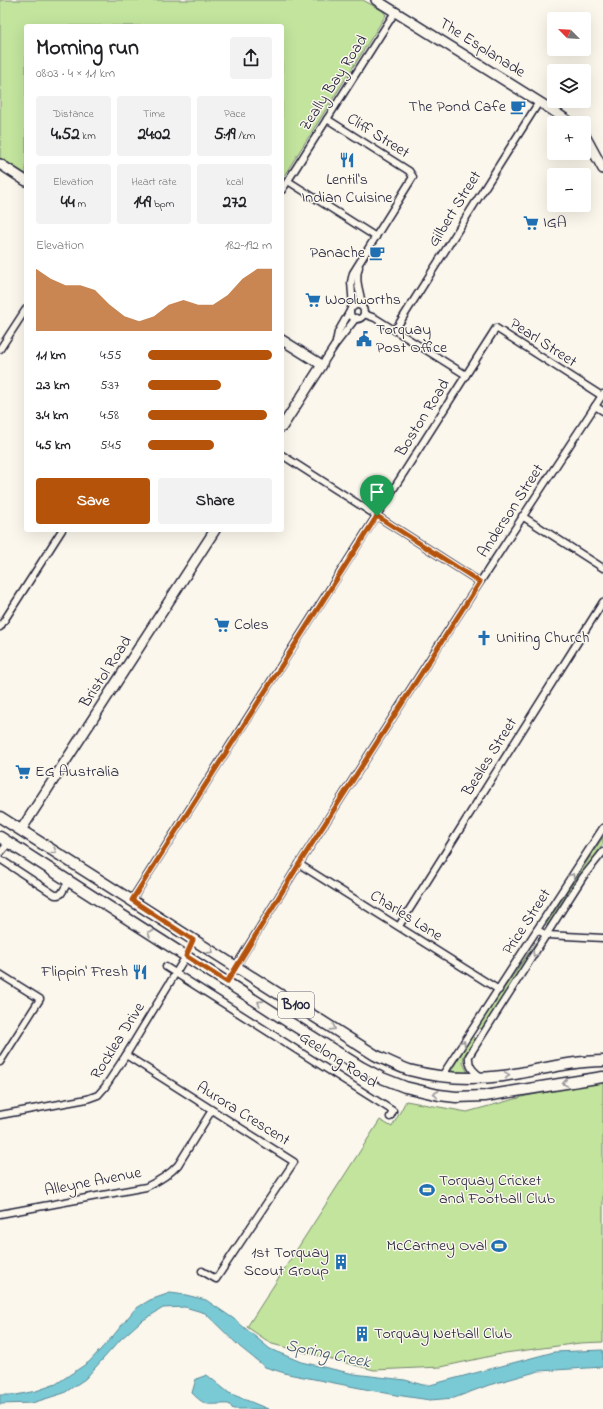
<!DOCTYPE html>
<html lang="en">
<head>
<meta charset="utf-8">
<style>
  body { margin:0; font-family:"Indie Flower",sans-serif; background:#f2f2f2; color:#202124; height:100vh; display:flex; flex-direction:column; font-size:15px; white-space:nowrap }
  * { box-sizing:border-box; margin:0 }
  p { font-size:13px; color:#757577 }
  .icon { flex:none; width:22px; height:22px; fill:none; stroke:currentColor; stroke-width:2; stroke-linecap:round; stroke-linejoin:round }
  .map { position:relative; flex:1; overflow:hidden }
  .sheet { position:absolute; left:24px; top:24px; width:260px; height:508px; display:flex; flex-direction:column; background:#fff; border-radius:4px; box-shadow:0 4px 16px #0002 }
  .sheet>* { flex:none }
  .needle { width:26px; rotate:294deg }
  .buttons { position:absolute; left:547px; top:12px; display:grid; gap:8px }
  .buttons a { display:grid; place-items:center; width:44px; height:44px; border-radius:4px; background:#fff; box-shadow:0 4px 16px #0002; font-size:20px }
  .pin { position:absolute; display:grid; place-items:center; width:34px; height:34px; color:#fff; margin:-41px -17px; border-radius:50% 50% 50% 0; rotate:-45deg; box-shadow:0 0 4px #0007 }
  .pin .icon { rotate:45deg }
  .round { display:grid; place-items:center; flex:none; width:42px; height:42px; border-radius:4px; background:#f2f2f2 }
  .headline { display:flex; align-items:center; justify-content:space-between; height:68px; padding:0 12px }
  h1 { font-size:22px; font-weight:800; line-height:30px }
  .figures { display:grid; grid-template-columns:repeat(3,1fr); gap:6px; height:68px; padding:4px 12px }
  .figures div { display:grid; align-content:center; border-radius:4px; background:#f2f2f2; text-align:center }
  .figures b { font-size:17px; font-weight:800 }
  .figures small { font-size:11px; font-weight:400 }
  .figures p { font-size:11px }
  .chart { height:112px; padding:8px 12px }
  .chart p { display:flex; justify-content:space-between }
  .chart svg { width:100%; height:72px; margin-top:4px; fill:#b45309; opacity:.7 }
  .cta { display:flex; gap:8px; margin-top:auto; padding:8px 12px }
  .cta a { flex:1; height:46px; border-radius:4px; background:#b45309; color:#fff; font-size:16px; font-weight:800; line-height:46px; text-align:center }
  .cta a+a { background:#f2f2f2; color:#202124 }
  ul { padding:0 12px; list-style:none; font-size:13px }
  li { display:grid; grid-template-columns:64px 48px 1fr; align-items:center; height:30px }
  li i { height:10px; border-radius:5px; background:#b45309 }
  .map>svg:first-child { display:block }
</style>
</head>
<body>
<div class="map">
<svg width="603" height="1409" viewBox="0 0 603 1409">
  <rect width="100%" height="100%" fill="#fbf7ec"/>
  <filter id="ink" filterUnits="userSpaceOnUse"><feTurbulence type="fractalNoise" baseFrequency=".025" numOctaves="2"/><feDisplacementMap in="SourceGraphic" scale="8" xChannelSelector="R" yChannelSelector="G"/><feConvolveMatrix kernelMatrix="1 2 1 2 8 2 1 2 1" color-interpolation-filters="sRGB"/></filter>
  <g filter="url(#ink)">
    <g fill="#c2e49d" stroke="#72836c">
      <polygon points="0,0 363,0 383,11 386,15 282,179 282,26 26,26 26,174 0,158"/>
      <polygon points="603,837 603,844 549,925 546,924"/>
      <polygon points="539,938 541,939 483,1030 477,1027"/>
      <polygon points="472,1036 475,1039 464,1056 463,1063 468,1073 451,1071"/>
      <polygon points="600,1082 603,1082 603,1342 580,1343 505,1353 441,1367 374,1370 272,1344 247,1327 380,1120 392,1127 406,1101 467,1112 526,1096"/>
    </g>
    <g fill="#7acad5" stroke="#578797">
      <polygon points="170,1293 186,1295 206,1300 234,1319 270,1349 301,1362 354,1374 405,1380 423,1385 430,1385 554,1352 603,1350 603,1367 539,1371 489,1385 454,1398 430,1400 396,1395 288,1374 265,1367 240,1347 205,1313 185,1307 163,1308 140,1322 121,1339 85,1379 64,1393 32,1403 0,1404 0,1395 16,1395 36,1391 56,1384 89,1362 113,1336 135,1309 150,1300"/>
      <path d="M207 1375 229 1393 268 1409H233L229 1404C208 1403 208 1409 192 1393L196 1379Z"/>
    </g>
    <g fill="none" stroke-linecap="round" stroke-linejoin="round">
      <defs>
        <g id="street">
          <polyline points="327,119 409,171 413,177 353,273 351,282 353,307"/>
          <polyline points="288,181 376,237"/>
          <polyline points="282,190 395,12"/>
          <path d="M359 267C354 281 361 292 362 306"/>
          <circle cx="357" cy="312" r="7"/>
          <polyline points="364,314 375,318 466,375"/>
          <polyline points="395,330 539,102"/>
          <polyline points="336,342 338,332 350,311"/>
          <polyline points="0,349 26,309"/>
          <polyline points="322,365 335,345 356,318"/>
          <polyline points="595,406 603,411"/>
          <polyline points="282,455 480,582"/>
          <polyline points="522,516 603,568"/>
          <polyline points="0,627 62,530"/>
          <polyline points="0,853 9,843"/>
          <polyline points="0,859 55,895 58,895 61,894 69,881"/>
          <polyline points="299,864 499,990"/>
          <polyline points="131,901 496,328 602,396"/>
          <polyline points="399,926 603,602"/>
          <polyline points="537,930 547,935 603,938"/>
          <polyline points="236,966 299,864 446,634 603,394"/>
          <polyline points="166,967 393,1111 390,1117"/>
          <polyline points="0,974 40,999 0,1062"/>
          <polyline points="126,1055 294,1162 216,1279 202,1271"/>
          <polyline points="442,1076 603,828"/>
          <path d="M481 1077C473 1071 468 1066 469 1056L583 877 603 852"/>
          <polyline points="0,1115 87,1099 98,1095 105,1087 126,1055 186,956"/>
          <path d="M0 1214 146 1187C159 1181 169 1175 178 1165L212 1110"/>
        </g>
        <g id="secondary">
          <polyline points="376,0 552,110 571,123"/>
          <polyline points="584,134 603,169"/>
          <polyline points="0,164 26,181"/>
          <polyline points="282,340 322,365 282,427"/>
          <polyline points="21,830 215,530"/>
        </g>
        <g id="primary">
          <path d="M0 817 375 1055C386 1060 398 1066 409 1070 439 1078 472 1080 503 1076 537 1071 569 1061 603 1061"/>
          <polyline points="0,837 287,1021 361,1067 382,1078 405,1087 439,1095 456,1097 485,1096 603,1077"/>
        </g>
      </defs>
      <use href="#street" stroke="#22223b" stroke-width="9"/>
      <use href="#secondary" stroke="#22223b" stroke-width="12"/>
      <use href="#primary" stroke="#22223b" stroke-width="13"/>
      <use href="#street" stroke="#fbf7ec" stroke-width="6"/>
      <use href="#secondary" stroke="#fbf7ec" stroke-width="9"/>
      <use href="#primary" stroke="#fbf7ec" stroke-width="10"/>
    </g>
    <defs><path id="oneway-chevron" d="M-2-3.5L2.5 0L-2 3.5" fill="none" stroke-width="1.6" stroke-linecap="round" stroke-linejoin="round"/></defs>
    <g stroke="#99979c">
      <use href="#oneway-chevron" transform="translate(54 851) rotate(32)"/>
      <use href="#oneway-chevron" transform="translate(572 876) rotate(-57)"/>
      <use href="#oneway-chevron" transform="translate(150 933) rotate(-148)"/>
      <use href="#oneway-chevron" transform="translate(211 951) rotate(32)"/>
      <use href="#oneway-chevron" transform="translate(535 954) rotate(123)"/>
      <use href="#oneway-chevron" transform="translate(260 1003) rotate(-147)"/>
      <use href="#oneway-chevron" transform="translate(333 1028) rotate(32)"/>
      <use href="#oneway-chevron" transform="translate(463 1043) rotate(-57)"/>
      <use href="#oneway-chevron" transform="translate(507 1075) rotate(-9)"/>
      <use href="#oneway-chevron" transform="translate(565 1083) rotate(170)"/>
      <use href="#oneway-chevron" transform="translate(436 1094) rotate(-168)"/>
    </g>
  </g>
  <g fill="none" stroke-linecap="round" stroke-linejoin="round" filter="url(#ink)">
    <defs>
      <polygon id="route" points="377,516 480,582 299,864 227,982 186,956 193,940 132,900"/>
    </defs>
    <use href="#route" stroke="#fff" stroke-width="8"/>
    <use href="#route" stroke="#b45309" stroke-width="5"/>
  </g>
  <defs>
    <symbol id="cafe-bare" viewBox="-9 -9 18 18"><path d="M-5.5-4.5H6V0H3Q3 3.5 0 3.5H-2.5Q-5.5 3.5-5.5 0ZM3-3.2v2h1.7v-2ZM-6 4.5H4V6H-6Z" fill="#1f6fb2" stroke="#fbf7ec" stroke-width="2.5" paint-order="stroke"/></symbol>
    <symbol id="restaurant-bare" viewBox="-9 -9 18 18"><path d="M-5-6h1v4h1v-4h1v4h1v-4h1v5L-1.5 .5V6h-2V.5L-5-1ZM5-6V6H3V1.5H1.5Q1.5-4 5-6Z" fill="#1f6fb2" stroke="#fbf7ec" stroke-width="2.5" paint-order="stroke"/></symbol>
    <symbol id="supermarket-bare" viewBox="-9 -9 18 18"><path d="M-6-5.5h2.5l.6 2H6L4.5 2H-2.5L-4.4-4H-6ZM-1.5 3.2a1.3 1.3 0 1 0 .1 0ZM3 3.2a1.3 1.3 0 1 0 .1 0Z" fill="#1f6fb2" stroke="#fbf7ec" stroke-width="2.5" paint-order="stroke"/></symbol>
    <symbol id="civic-bare" viewBox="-9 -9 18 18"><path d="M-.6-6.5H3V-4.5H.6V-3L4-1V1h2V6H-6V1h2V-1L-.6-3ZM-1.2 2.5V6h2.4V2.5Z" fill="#1f6fb2" stroke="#fbf7ec" stroke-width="2.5" paint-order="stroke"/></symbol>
    <symbol id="church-bare" viewBox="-9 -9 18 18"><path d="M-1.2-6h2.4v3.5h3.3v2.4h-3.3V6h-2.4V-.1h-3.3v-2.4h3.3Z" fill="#1f6fb2" stroke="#fbf7ec" stroke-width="2.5" paint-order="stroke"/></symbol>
    <symbol id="stadium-bare" viewBox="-9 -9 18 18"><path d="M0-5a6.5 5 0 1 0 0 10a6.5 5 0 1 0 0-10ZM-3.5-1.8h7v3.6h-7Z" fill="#1f6fb2" stroke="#fbf7ec" stroke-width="2.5" paint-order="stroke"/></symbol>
    <symbol id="building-bare" viewBox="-9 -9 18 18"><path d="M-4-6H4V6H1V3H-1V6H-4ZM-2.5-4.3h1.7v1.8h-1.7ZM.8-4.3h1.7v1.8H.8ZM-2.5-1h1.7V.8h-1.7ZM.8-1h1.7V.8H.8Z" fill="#1f6fb2" stroke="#fbf7ec" stroke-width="2.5" paint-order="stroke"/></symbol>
  </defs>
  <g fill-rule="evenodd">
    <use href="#cafe-bare" x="507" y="96" width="22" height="22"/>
    <use href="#restaurant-bare" x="336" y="149" width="22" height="22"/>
    <use href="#supermarket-bare" x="520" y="212" width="22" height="22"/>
    <use href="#cafe-bare" x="366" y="242" width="22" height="22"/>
    <use href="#supermarket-bare" x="302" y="289" width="22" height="22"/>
    <use href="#civic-bare" x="353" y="328" width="22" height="22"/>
    <use href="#supermarket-bare" x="211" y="614" width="22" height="22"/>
    <use href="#church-bare" x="473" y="627" width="22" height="22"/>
    <use href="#supermarket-bare" x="12" y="761" width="22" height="22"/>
    <use href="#restaurant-bare" x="129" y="961" width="22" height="22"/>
    <use href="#stadium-bare" x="416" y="1179" width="22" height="22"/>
    <use href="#stadium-bare" x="488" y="1235" width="22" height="22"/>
    <use href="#building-bare" x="330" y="1251" width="22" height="22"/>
    <use href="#building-bare" x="351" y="1323" width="22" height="22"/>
  </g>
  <g text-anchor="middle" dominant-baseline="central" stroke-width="3" stroke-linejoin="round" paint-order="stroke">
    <rect fill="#fbf7ec" stroke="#636270" stroke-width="1" x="278" y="992" width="36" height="26" rx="3"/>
    <g font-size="15" font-weight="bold" fill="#22223b">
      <text x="296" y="1005">B100</text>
    </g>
    <g font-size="16" fill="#22223b" stroke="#fbf7ec">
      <text transform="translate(482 48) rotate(32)">The Esplanade</text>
      <text transform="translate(334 83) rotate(-57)">Zeally Bay Road</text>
      <text transform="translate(378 136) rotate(32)">Cliff Street</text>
      <text transform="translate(455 209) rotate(-58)">Gilbert Street</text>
      <text transform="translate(543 343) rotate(33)">Pearl Street</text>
      <text transform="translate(423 418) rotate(-58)">Boston Road</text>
      <text transform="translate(511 511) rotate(-57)">Anderson Street</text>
      <text transform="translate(106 672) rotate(-57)">Bristol Road</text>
      <text transform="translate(490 757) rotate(-58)">Beales Street</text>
      <text transform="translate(406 916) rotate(32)">Charles Lane</text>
      <text transform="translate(527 922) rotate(-57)">Price Street</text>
      <text transform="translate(118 1041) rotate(-58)">Rocklea Drive</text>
      <text transform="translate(338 1060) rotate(33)">Geelong Road</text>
      <text transform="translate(243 1114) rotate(32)">Aurora Crescent</text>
      <text transform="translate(93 1182) rotate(-11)">Alleyne Avenue</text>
    </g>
    <g font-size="16" fill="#22223b" stroke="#fbf7ec" text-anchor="start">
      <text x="506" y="107" text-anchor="end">The Pond Cafe</text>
      <text x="347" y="180" text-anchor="middle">Lentil's<tspan x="347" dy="18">Indian Cuisine</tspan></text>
      <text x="543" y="223">IGA</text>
      <text x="365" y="253" text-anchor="end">Panache</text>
      <text x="325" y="300">Woolworths</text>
      <text x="376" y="330">Torquay<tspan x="376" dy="18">Post Office</tspan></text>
      <text x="234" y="625">Coles</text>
      <text x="496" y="638">Uniting Church</text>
      <text x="35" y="772">EG Australia</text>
      <text x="128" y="972" text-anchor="end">Flippin' Fresh</text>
      <text x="439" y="1181">Torquay Cricket<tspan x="439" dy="18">and Football Club</tspan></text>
      <text x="487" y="1246" text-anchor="end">McCartney Oval</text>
      <text x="329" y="1253" text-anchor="end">1st Torquay<tspan x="329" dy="18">Scout Group</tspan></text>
      <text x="374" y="1334">Torquay Netball Club</text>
    </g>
    <g font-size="17" font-style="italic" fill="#3c5469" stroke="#fbf7ec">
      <text transform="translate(328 1354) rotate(12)">Spring Creek</text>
    </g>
  </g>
</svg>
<div class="buttons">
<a><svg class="needle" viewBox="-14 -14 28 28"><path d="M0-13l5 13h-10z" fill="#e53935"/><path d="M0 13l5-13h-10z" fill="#757577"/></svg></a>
<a><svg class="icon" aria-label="layers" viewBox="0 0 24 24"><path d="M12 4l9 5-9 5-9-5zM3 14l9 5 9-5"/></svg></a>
<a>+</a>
<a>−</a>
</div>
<div class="pin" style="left:377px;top:516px;background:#1e9e55"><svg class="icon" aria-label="arrive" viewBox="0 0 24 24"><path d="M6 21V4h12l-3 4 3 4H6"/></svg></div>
<section class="sheet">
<div class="headline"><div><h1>Morning run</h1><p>08:03 · 4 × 1.1 km</p></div><a class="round"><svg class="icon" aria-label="share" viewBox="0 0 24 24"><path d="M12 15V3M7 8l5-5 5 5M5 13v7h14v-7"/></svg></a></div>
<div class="figures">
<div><p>Distance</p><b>4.52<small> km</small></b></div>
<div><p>Time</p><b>24:02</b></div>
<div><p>Pace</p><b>5:19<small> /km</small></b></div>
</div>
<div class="figures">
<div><p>Elevation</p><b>44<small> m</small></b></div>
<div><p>Heart rate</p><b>149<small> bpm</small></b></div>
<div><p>kcal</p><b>272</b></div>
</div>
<div class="chart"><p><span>Elevation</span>182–192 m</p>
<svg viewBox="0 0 160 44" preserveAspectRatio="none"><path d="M0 44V6L10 12L20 16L30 16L40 19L50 28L60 35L70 38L80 35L90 28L100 25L110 28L120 28L130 22L140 12L150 6L160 6V44z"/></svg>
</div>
<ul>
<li><b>1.1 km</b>4:55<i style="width:100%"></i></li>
<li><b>2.3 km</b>5:37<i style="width:59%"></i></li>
<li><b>3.4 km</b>4:58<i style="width:96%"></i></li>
<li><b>4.5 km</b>5:45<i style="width:53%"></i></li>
</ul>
<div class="cta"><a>Save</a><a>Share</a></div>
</section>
</div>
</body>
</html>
